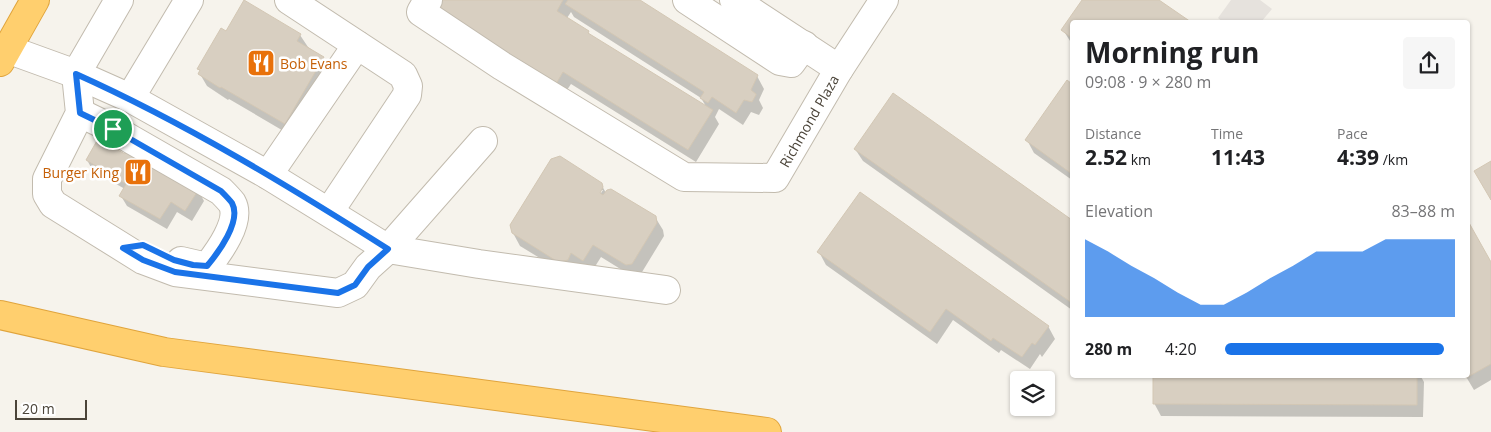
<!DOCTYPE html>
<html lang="en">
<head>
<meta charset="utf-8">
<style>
  body { margin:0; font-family:"Open Sans",sans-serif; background:#f6f6f6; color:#202124; height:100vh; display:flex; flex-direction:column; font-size:19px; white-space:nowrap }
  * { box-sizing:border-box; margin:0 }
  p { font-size:16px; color:#757577 }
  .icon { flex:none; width:28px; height:28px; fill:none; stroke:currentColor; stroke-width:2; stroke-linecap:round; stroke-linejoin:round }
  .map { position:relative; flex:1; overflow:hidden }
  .details { position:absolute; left:1070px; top:20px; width:400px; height:358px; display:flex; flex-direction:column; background:#fff; border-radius:5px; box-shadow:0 1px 4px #0004 }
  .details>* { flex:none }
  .buttons { position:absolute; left:1010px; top:371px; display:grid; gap:10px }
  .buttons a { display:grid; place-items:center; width:45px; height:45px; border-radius:5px; background:#fff; box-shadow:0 1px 4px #0004; font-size:25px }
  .scale { position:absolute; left:15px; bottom:12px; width:72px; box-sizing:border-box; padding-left:5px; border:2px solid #4b4439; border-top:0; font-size:14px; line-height:18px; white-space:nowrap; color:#4b4439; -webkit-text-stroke:4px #fff; paint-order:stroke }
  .pin { position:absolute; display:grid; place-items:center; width:42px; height:42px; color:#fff; margin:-21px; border:2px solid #fff; border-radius:50%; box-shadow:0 1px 5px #0007 }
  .round { display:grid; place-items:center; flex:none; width:52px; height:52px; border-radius:5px; background:#f6f6f6 }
  .headline { display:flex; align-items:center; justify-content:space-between; height:85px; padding:0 15px }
  h1 { font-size:28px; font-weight:700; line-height:38px }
  .metrics { display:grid; grid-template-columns:repeat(3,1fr); gap:8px; height:85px; padding:5px 15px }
  .metrics div { display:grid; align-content:center }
  .metrics b { font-size:21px; font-weight:700 }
  .metrics small { font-size:14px; font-weight:400 }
  .metrics p { font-size:14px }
  .chart { height:140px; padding:10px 15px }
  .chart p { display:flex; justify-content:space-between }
  .chart svg { width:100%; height:90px; margin-top:5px; fill:#1a73e8; opacity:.7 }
  ul { padding:0 15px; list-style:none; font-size:16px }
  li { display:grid; grid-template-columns:80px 60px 1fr; align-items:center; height:38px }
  li i { height:12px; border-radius:6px; background:#1a73e8 }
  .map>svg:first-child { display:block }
</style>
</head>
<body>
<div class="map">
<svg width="1491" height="432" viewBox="0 0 1491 432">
  <rect width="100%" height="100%" fill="#f6f3ec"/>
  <polygon fill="#e6e2dd" points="1231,0 1260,0 1272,9 1261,22 1223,22 1218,18"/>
  <g fill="#0003" fill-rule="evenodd">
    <path d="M440 0H638L757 76 764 89 759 100 763 108 759 115 751 112 743 125 719 109 715 117 719 124 696 162 571 84 563 96ZM571 12 574 17 701 98 707 108 590 36 588 32 567 18Z"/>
    <polygon points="1084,0 1157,0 1189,22 1072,22 1072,44 1063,30"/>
    <polygon points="227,33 300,35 308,47 323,58 331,70 292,136 229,99 228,100 207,86 200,74 201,72 199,69"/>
    <polygon points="1068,82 1072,85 1072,180 1034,153 1027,140"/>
    <polygon points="893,95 1072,222 1072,310 863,161 855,149"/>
    <polygon points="126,156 198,190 204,201 192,221 177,212 167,229 127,206 121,196 125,189 93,171 87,160"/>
    <path d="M601 184 606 193 655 217 663 230 664 236 639 277 635 278 601 257 591 273 566 274 520 246 513 233ZM600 190H603L597 199Z"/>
    <polygon points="1468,223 1491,264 1491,380 1474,390 1465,375 1468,375"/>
    <polygon points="819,252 1048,326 1055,339 1042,357 1040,354 1030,369 1001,350 999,353 953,320 937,344 826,265"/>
    <polygon points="1154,375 1420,375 1424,382 1423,417 1161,416 1154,403"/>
  </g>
  <g fill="#d8cfc1" stroke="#d3c7b4">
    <polygon points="244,0 301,34 297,41 324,57 285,124 221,87 220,88 198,74 200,70 197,69 221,28 226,31"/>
    <polygon points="439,0 563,0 557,11 589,31 588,33 713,110 688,150 563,72 556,84 434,8"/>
    <polygon points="568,0 640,0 758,75 751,90 756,94 756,95 752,102 744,100 736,113 712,97 708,103 700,98 704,92 565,4"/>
    <polygon points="1082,0 1159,0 1191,22 1072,22 1072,38 1061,30"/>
    <polygon points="1067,80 1072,84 1072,174 1025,140"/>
    <polygon points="893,93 1072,220 1072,303 854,149"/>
    <polygon points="98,139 125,154 129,148 199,189 185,211 171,202 160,219 119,196 126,184 86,160"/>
    <polygon points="560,156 602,183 603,187 600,193 603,195 607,190 611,189 656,216 657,223 632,264 626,265 593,245 583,261 571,253 568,260 558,262 512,233 510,225 551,159"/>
    <polygon points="1491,161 1491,200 1474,171"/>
    <polygon points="860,192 1049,326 1035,345 1032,343 1022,357 993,338 991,341 946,309 930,332 817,252"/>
    <polygon points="1468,221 1491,262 1491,364 1466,378 1464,375 1468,375"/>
    <polygon points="1153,375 1417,375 1417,405 1153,404"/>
  </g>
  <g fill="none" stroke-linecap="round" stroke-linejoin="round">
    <defs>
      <g id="minor">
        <polyline points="289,0 403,75 408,86 407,95 329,212"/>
        <polyline points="428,0 421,12 502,66 684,177 775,178 839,69 734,0"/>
        <polyline points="687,0 780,61 791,63 804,45"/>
        <polyline points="7,49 76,74 119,0"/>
        <polyline points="839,69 884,0"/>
        <polyline points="76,74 80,113 47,179 47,194 53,204 143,260 175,272 338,293 355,285 368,267 388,249 483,141"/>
        <polyline points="76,74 130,98 268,175 388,249 479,264 666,290"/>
        <polyline points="130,98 189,0"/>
        <path d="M80 113 113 129 221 191C225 195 229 199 232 203 242 221 218 253 207 267L181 261"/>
        <polyline points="268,175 357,45"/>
      </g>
      <g id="highway">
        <polyline points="0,62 35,0"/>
        <polyline points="0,315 164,352 767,432"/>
      </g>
    </defs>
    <use href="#minor" stroke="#c2bbae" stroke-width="30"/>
    <use href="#highway" stroke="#e0a43c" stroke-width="30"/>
    <use href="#minor" stroke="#fff" stroke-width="28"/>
    <use href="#highway" stroke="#ffcf6e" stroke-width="28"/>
  </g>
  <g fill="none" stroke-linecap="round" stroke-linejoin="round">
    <defs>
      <path id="route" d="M76 74C185 123 287 185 388 249L368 267 355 285 338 293 175 272 143 260 123 248 143 245 174 260 193 265 207 266C218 253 242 221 232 203 229 199 225 195 221 191L113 129 80 113Z"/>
    </defs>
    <use href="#route" stroke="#fff" stroke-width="10"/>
    <use href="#route" stroke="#1a73e8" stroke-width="6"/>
  </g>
  <defs>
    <symbol id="restaurant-square" viewBox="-11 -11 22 22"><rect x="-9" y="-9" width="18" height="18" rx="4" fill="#e8710a" stroke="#fff"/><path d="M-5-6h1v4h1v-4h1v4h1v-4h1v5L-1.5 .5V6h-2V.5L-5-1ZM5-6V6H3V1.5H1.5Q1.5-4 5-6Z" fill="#fff"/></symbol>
  </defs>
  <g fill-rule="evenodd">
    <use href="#restaurant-square" x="245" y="47" width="32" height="32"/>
    <use href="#restaurant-square" x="122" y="156" width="32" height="32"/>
  </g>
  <g text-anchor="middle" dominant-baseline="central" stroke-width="5" stroke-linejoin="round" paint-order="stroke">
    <g font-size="14" fill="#c56008" stroke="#fff" text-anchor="start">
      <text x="280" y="63">Bob Evans</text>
      <text x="119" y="172" text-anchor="end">Burger King</text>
    </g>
    <g font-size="14" fill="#4b4439" stroke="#fff">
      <text transform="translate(809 121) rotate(-60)">Richmond Plaza</text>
    </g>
  </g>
</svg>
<div class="buttons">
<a><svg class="icon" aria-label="layers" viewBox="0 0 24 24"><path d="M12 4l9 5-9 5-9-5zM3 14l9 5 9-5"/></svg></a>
</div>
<div class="scale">20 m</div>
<div class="pin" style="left:113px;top:129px;background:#1e9e55"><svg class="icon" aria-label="arrive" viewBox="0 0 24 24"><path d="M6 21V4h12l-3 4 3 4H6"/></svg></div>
<section class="details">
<div class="headline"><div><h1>Morning run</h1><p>09:08 · 9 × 280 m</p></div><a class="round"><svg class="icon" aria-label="share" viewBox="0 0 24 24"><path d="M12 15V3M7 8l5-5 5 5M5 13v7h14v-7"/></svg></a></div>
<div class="metrics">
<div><p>Distance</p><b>2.52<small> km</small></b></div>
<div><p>Time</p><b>11:43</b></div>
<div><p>Pace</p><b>4:39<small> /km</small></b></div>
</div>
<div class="chart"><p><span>Elevation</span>83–88 m</p>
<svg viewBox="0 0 160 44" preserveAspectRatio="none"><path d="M0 44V6L10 12L20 19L30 25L40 32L50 38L60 38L70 32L80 25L90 19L100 12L110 12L120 12L130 6L140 6L150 6L160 6V44z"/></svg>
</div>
<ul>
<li><b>280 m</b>4:20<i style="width:95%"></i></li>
</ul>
</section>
</div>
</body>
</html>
